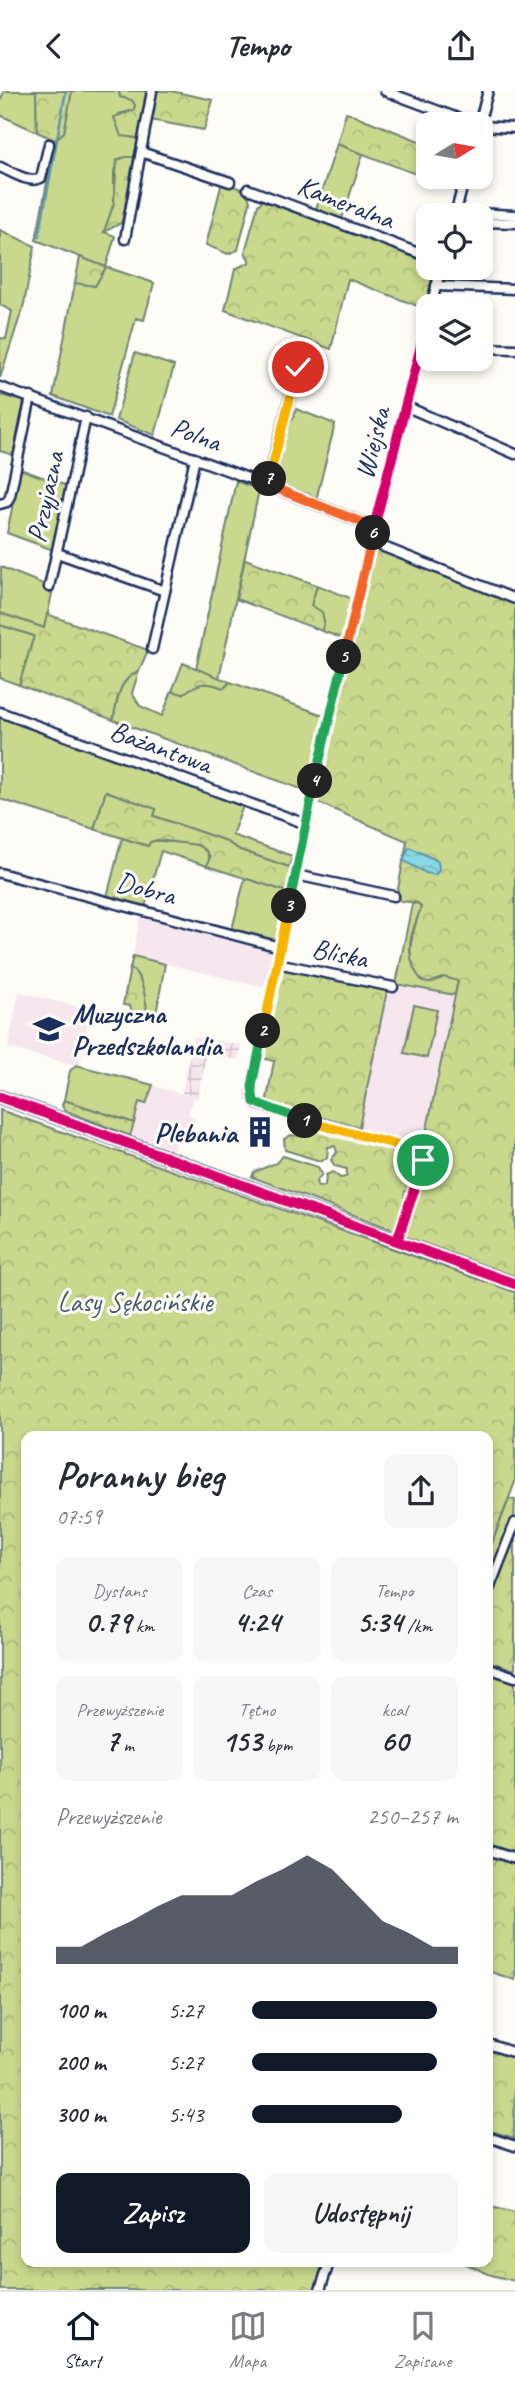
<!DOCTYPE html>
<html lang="pl">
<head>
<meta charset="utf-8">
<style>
  body { margin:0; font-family:Caveat,sans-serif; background:#f7f7f7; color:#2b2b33; height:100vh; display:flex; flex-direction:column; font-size:26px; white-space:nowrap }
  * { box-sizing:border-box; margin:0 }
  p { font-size:23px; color:#7c7c81 }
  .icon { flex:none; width:38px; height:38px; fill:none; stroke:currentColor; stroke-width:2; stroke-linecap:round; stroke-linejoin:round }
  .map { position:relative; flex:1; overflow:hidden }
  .drawer { position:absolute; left:21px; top:1340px; width:472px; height:836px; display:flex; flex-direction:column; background:#fff; border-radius:14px; box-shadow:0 4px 10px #0003 }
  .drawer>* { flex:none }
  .needle { width:46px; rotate:79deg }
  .fabs { position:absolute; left:416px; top:21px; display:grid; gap:14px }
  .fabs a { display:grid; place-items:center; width:77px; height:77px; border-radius:14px; background:#fff; box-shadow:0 4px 10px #0003; font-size:35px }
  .pin { position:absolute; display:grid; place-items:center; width:60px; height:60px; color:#fff; margin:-30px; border:4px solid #fff; border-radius:50%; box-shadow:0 2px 7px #0007 }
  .km { position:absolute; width:35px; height:35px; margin:-18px; border-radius:50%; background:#222; color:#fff; font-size:19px; line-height:35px; text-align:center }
  .round { display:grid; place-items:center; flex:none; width:74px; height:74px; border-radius:14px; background:#f7f7f7 }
  .head { display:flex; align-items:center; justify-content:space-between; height:119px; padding:0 35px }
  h1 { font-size:38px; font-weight:700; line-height:52px }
  .metrics { display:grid; grid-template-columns:repeat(3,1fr); gap:10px; height:119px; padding:7px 35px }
  .metrics div { display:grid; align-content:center; border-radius:14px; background:#f7f7f7; text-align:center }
  .metrics b { font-size:30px; font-weight:700 }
  .metrics small { font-size:19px; font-weight:400 }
  .metrics p { font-size:19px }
  .chart { height:196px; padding:14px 35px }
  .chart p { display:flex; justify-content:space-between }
  .chart svg { width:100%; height:126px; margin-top:7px; fill:#111827; opacity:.7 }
  .action { display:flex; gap:14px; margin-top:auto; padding:14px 35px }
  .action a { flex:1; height:80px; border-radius:14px; background:#111827; color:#fff; font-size:28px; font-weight:700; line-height:80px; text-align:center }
  .action a+a { background:#f7f7f7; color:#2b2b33 }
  ul { padding:0 35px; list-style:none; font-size:23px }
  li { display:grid; grid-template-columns:112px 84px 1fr; align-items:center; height:52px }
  li i { height:18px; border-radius:9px; background:#111827 }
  header { display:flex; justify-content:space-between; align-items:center; height:91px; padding:0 35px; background:#fff; font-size:32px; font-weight:700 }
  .menu { display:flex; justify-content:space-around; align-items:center; height:98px; border-top:2px solid #e1e1e2; background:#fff; font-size:19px; color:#7c7c81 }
  .menu a { display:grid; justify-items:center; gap:4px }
  .menu .current { color:#111827 }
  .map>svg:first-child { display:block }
</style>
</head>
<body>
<header><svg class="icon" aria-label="back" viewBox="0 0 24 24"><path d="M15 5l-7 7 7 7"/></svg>Tempo<svg class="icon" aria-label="share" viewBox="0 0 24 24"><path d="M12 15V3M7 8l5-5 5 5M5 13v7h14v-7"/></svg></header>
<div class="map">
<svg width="515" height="2199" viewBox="0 0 515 2199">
  <defs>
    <pattern id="industrial-grid" width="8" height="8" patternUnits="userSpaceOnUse" patternTransform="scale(1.75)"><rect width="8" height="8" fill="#f5e7ed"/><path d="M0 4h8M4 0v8" fill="none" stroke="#d1c6ce"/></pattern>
    <pattern id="forest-crowns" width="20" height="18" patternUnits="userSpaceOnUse" patternTransform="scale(1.75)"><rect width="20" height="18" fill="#c9d88c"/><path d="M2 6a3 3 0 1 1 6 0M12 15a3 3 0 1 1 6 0" fill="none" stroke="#acba7b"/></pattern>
    <pattern id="water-waves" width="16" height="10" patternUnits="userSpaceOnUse" patternTransform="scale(1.75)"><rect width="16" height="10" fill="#89d8e6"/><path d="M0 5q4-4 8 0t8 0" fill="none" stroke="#76bac8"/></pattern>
  </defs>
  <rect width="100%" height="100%" fill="#fdfcf7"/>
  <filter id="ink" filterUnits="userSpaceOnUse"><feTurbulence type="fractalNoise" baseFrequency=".0143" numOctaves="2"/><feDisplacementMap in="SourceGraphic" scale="14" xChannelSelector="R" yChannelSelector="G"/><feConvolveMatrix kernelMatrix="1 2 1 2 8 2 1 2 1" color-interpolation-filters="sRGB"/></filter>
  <g filter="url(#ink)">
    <g fill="#f5e7ed">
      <polygon points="140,826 272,860 264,896 133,865"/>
      <polygon points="394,892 455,904 424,1052 361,1040 359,1036 387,900 392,901"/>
      <polygon points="19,901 90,919 79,975 194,1006 188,1024 195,1027 188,1050 177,1046 172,1063 120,1041 118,1038 64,1019 62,1014 70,980 75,974 8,957"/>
    </g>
    <polygon fill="url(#industrial-grid)" points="194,946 241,954 238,969 206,964 198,1007 182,1002"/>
    <g fill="#c9d88c" stroke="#728475" stroke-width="2">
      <polygon points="4,0 36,0 37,41 0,24 0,11"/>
      <polygon points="72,0 119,0 120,6 132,9 135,14 134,19 119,23 132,47 138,47 134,66 121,67 114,81 114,112 104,141 115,145 106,176 154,192 144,229 136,227 109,326 53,305 75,192 95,195 106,176 36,149 55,49 64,41"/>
      <polygon points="337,53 363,63 342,128 316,118"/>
      <polygon points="0,139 35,155 24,213 0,287 0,247 6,248 12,220 0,214"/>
      <polygon points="135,262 174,275 155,344 116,329"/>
      <polygon points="0,304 24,310 13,364 0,360"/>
      <path d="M296 318 335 333 316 409 309 403C297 401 282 400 275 388L288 331 293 328Z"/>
      <polygon points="20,378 67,395 53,459 7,442"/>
      <polygon points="236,390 259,399 219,587 196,578"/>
      <polygon points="1,476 53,497 45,537 0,522"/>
      <polygon points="317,494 353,508 344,548 322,540 324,530 311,514"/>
      <polygon points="0,534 34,545 19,594 0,587"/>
      <path d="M139 580 132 602 140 615 162 625 172 600 183 603C198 591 206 590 224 597L230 591 326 625 309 701 113 629C118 608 117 590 139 580Z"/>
      <polygon points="0,626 243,715 232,744 295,766 295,768 291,769 289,776 240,759 223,749 154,725 156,718 106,700 94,738 0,708"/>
      <path d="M122 747 148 755 150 751C159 748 164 751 172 751 187 752 207 751 209 769L207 775 161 760 145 816 107 806Z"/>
      <polygon points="245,787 288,801 278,848 275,850 232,838"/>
      <path d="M418 812 421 816C410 850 399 863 430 892L444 886 458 889 455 904 396 893 412 813Z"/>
      <path d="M133 865 165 873 155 929 147 926C146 912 143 884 130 877Z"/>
      <polygon points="414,914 437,919 427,967 404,962"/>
      <polygon points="76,974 153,994 146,1013 139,1011 134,1032 64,1009 70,980"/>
      <polygon points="509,1408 515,1409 514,1427 488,1493 488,1462"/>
    </g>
    <g fill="url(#forest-crowns)" stroke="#728475" stroke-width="2">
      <polygon points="36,0 72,0 64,41 55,49 37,41"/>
      <polygon points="119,0 147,0 138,47 121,45 114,26 134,19 135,14 132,9 120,6"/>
      <polygon points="155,0 171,0 213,9 204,39 150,29"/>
      <polygon points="346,21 429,54 429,86 459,86 455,98 337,53"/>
      <polygon points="126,66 134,66 123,126 121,132 104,141 114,112 117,69"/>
      <polygon points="222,91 247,100 250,111 238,159 228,163 206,154"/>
      <polygon points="265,107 429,169 429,177 434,177 425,218 348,188 331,258 225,219 235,178 250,171 245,161 258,114"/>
      <polygon points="80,166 106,176 95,195 75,192"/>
      <path d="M375 456 515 512V1187L403 1146 431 1069 430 1057 424 1052 458 890 444 886 430 892 423 891C401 866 413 842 421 816L418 812 401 810 397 803 407 750 314 710Z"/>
      <polygon points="245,468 317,494 311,514 322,521 324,530 322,540 236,508"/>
      <path d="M0 522 44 537 47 523 148 559 139 580C117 590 118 608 113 629L19 594 34 545 0 534Z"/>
      <path d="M183 572 230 591 224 597C206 590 198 591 183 603L172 600Z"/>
      <polygon points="106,700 156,718 154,725 223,749 240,759 289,776 292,779 288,801 207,775 210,766 206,760 198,754 157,749 150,751 148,755 94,738"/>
      <path d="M130 877C143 884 147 912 147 926L132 922 130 915 123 914Z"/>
      <polygon points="280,878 387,900 359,1036 266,1013 274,970 261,967"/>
      <polygon points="64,1009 134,1032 130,1045 64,1019 62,1014"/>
      <polygon points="0,1019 515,1201 515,1391 488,1462 488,1346 26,1346 26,2172 324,2172 316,2199 0,2199"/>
      <polygon points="302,1035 414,1064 417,1074 409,1099 405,1100 404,1106 406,1108 394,1139 252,1086 254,1081 276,1072 283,1065 318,1076 322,1083 316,1091 318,1096 325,1095 326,1084 333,1081 340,1087 346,1086 347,1078 335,1075 331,1069 337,1061 335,1055 328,1056 327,1067 320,1070 285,1059 284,1048 291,1044 299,1045"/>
      <polygon points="515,1440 515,1579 488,1570 488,1509"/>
      <polygon points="488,1581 515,1590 515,1762 488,1753"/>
      <polygon points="488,1764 515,1773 515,1889 488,1880"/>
      <polygon points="488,1958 515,1967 514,2047 488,2039"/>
      <polygon points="488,2114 515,2121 515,2190 491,2184 464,2172 488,2172"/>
    </g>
    <polygon fill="url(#water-waves)" stroke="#5d94b0" stroke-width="2" points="409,756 438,770 439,779 435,784 426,782 403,769"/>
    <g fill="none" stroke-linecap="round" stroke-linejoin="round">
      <polyline stroke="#5d94b0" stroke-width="2.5" points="39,145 66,0"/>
      <defs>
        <g id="street">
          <polyline points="385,0 474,33"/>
          <polyline points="479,33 488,0"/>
          <polyline points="481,35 515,37"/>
          <polyline points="141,61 230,91"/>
          <path d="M0 76C12 81 29 93 41 87L49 53"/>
          <polyline points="248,98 429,166"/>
          <polyline points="456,121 515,124"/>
          <polyline points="455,124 465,86"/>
          <polyline points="481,131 515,132"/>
          <polyline points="125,148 152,0"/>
          <polyline points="436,195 515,198"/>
          <polyline points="431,215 441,177"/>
          <polyline points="481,257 515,258"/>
          <polyline points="0,296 267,394 374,436"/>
          <polyline points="405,315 515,363"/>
          <polyline points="267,394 298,276"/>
          <polyline points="0,413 7,411 10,405 31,306"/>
          <polyline points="371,451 515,508"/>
          <polyline points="60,463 165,500"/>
          <polyline points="49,496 86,326"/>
          <polyline points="152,558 195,367"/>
          <polyline points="0,621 306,733"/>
          <polyline points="0,782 280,856"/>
          <polyline points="296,784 394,805"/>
          <polyline points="277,872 393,896"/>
          <polyline points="397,1150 423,1072 420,1062 413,1058 339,1040 256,1014 252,1008 251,999 327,637 374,436 429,224"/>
          <polyline points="488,1501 515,1432"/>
          <polyline points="488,1577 515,1586"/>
          <polyline points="488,1759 515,1768"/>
          <polyline points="488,1953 515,1962"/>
          <polyline points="488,2046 515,2055"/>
          <polyline points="320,2199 329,2172"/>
        </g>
        <polyline id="secondary" points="0,1006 515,1193"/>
      </defs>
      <use href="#street" stroke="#1b2f5e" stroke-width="13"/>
      <use href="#secondary" stroke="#1b2f5e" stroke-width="16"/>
      <use href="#street" stroke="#fdfcf7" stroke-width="8"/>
      <use href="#secondary" stroke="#fdfcf7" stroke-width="10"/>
      <defs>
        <g id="cycleway">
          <polyline points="0,1006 515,1193"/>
          <polyline points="397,1150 423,1072 420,1062 413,1058 339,1040 256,1014 252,1008 251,999 327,637 374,436 429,224"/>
        </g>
      </defs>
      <use href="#cycleway" stroke="#fdfcf7" stroke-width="15"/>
      <use href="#cycleway" stroke="#d6006c" stroke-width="10"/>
    </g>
  </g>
  <g fill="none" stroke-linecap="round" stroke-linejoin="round" filter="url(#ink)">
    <defs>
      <polyline id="split-1" points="305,1030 413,1058 420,1062 423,1069"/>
      <polyline id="split-2" points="263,940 252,995 254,1011 305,1030"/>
      <polyline id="split-3" points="263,940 289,815"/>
      <polyline id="split-4" points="289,815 315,690"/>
      <polyline id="split-5" points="315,690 344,566"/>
      <polyline id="split-6" points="344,566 373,442"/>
      <polyline id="split-7" points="269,388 267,394 374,436 373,442"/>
      <polyline id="split-8" points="269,388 298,276"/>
    </defs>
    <use href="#split-1" stroke="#fff" stroke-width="14"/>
    <use href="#split-2" stroke="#fff" stroke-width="14"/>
    <use href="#split-3" stroke="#fff" stroke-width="14"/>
    <use href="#split-4" stroke="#fff" stroke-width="14"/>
    <use href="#split-5" stroke="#fff" stroke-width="14"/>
    <use href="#split-6" stroke="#fff" stroke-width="14"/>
    <use href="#split-7" stroke="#fff" stroke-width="14"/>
    <use href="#split-8" stroke="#fff" stroke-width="14"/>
    <use href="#split-1" stroke="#f5b400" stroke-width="9"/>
    <use href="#split-2" stroke="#22a559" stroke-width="9"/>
    <use href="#split-3" stroke="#f5b400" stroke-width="9"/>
    <use href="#split-4" stroke="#22a559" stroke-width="9"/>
    <use href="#split-5" stroke="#22a559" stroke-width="9"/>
    <use href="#split-6" stroke="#f0652b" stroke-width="9"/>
    <use href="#split-7" stroke="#f0652b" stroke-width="9"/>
    <use href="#split-8" stroke="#f5b400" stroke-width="9"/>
  </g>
  <defs>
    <symbol id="school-bare" viewBox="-9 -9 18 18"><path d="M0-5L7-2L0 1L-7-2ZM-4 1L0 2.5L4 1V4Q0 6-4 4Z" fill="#1b2f5e" stroke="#fdfcf7" stroke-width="2.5" paint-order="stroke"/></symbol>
    <symbol id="building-bare" viewBox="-9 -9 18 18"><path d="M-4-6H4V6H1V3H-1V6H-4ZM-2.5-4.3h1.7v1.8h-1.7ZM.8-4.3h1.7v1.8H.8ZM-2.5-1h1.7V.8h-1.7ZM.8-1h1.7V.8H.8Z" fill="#1b2f5e" stroke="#fdfcf7" stroke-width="2.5" paint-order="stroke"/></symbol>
  </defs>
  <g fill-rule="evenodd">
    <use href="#school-bare" x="27" y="916" width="44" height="44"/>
    <use href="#building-bare" x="238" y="1019" width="44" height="44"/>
  </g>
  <g text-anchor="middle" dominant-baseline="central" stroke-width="6" stroke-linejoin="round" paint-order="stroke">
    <g font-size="28" fill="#1b2f5e" stroke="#fdfcf7">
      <text transform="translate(346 111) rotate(21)">Kameralna</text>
      <text transform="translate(196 343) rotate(20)">Polna</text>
      <text transform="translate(372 352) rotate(-76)">Wiejska</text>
      <text transform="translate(45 406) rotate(-78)">Przyjazna</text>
      <text transform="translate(161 656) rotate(20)">Bażantowa</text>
      <text transform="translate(146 797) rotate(15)">Dobra</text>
      <text transform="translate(340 862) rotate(12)">Bliska</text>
    </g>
    <g font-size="28" font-weight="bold" fill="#1b2f5e" stroke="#fdfcf7" text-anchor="start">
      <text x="72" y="922">Muzyczna<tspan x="72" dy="32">Przedszkolandia</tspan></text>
      <text x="237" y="1041" text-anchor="end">Plebania</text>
    </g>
    <g font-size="28" fill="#46596a" stroke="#fdfcf7">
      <text x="135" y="1210">Lasy Sękocińskie</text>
    </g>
  </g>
</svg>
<div class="fabs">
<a><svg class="needle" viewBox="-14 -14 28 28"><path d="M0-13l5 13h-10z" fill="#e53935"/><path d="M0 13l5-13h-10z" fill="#7c7c81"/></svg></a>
<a><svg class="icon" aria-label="locate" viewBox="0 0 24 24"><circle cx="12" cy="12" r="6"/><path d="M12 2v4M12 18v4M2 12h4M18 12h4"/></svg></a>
<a><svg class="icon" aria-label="layers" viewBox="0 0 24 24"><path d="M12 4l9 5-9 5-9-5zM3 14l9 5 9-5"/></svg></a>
</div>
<div class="pin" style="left:423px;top:1069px;background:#1e9e55"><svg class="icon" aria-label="arrive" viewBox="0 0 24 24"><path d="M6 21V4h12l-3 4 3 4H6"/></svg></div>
<div class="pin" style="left:298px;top:276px;background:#d93025"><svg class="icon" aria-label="check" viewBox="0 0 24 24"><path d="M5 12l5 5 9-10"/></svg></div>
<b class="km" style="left:305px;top:1030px">1</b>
<b class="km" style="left:263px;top:940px">2</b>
<b class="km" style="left:289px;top:815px">3</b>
<b class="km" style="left:315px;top:690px">4</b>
<b class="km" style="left:344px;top:566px">5</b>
<b class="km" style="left:373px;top:442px">6</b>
<b class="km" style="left:269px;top:388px">7</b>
<section class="drawer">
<div class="head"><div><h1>Poranny bieg</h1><p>07:59</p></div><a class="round"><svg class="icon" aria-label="share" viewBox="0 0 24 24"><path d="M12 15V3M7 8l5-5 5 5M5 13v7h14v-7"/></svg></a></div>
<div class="metrics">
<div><p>Dystans</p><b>0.79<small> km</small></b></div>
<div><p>Czas</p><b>4:24</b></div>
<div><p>Tempo</p><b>5:34<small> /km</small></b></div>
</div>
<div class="metrics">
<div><p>Przewyższenie</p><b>7<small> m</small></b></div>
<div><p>Tętno</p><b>153<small> bpm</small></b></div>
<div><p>kcal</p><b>60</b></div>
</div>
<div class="chart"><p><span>Przewyższenie</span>250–257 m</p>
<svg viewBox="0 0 160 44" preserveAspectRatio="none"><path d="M0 44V38L10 38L20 33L30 29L40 24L50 20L60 20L70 20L80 15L90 11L100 6L110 11L120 20L130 29L140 33L150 38L160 38V44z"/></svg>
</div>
<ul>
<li><b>100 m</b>5:27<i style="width:90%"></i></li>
<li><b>200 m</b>5:27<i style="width:90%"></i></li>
<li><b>300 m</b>5:43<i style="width:73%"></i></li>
</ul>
<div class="action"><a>Zapisz</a><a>Udostępnij</a></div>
</section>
</div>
<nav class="menu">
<a class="current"><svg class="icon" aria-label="home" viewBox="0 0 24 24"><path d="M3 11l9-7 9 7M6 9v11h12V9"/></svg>Start</a>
<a><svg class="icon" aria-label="map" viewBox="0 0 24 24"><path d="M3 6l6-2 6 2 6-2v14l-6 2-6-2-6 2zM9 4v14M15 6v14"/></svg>Mapa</a>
<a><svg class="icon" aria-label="saved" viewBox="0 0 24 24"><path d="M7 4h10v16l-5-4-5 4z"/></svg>Zapisane</a>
</nav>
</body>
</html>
